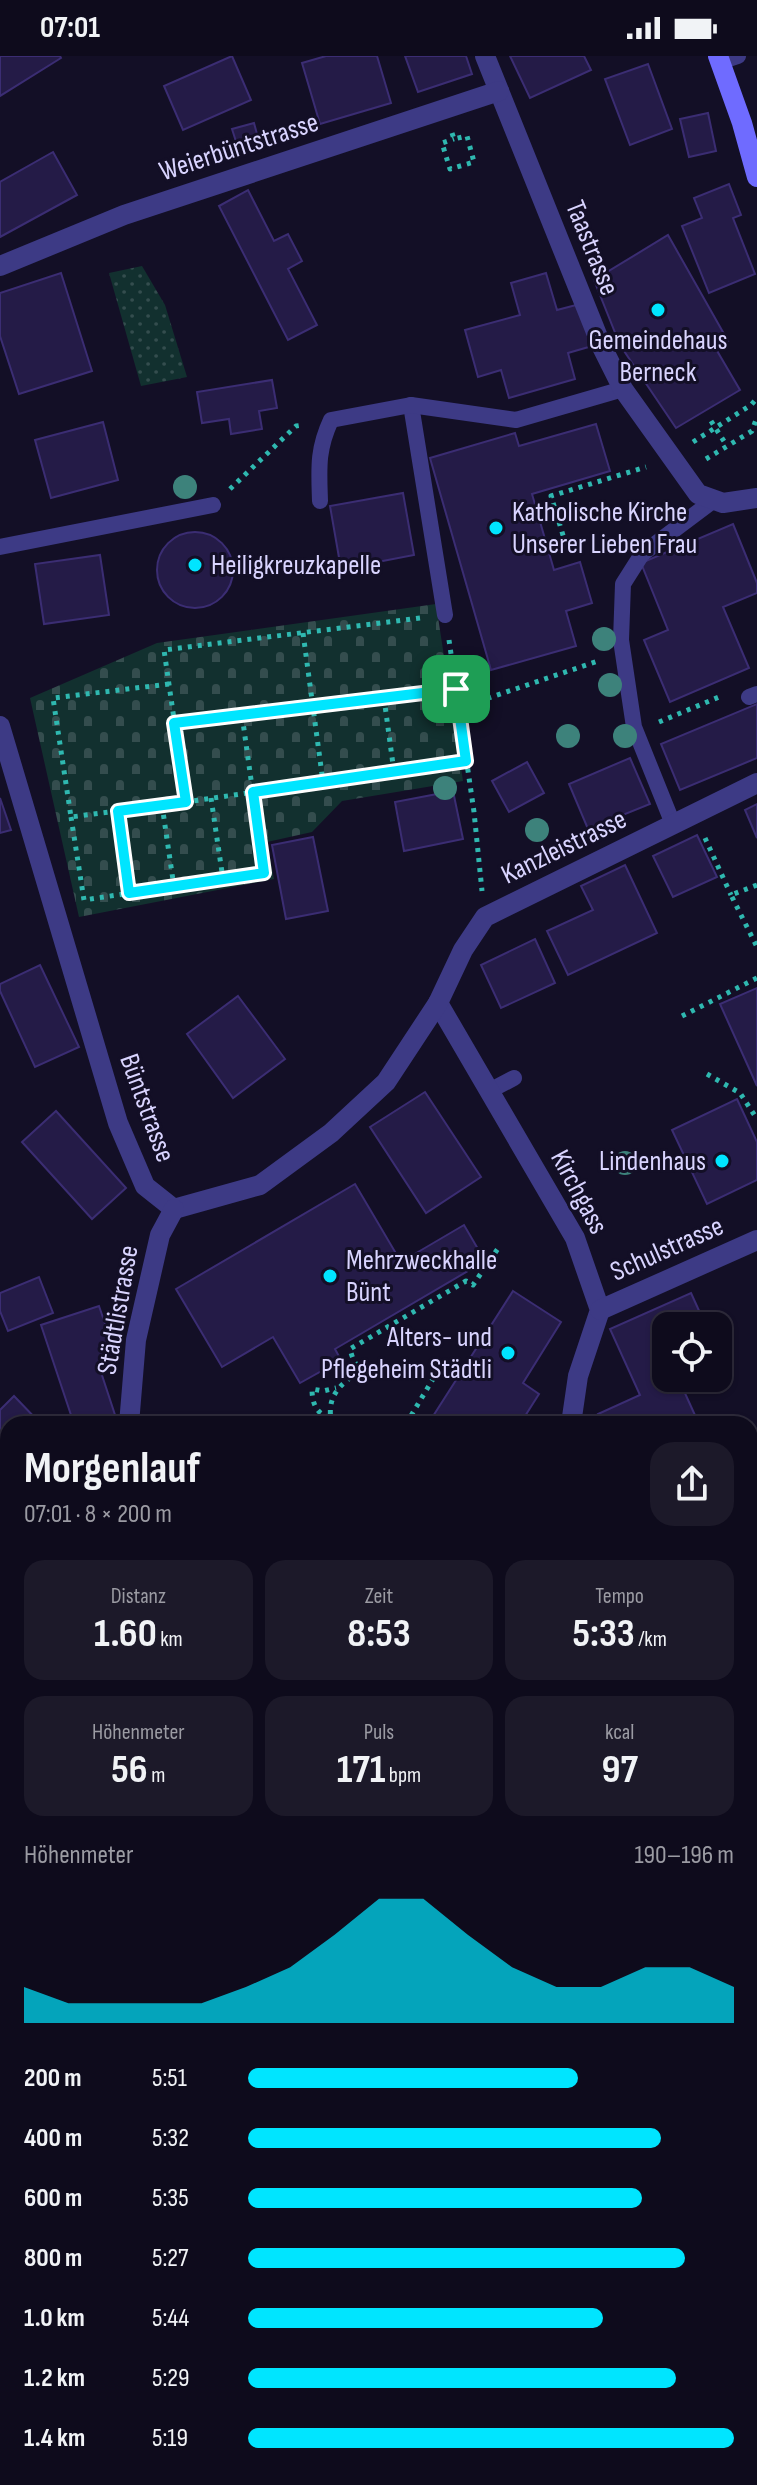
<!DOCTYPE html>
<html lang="de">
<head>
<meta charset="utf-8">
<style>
  body { margin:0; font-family:"Sofia Sans Condensed",sans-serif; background:#1c1929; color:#f1f3f6; height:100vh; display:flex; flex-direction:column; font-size:30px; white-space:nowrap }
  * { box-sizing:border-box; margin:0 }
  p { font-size:26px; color:#9b9ba3 }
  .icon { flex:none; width:44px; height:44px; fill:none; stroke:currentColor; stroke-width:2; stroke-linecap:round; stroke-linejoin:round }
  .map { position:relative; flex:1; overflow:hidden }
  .side { position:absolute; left:0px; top:1360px; width:758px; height:1070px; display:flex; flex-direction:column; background:#0e0b1c; border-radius:24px 24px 0 0; box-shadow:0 2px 6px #0004,0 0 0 2px #2e2b3b }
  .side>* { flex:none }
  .tools { position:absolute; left:652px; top:1256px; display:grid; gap:16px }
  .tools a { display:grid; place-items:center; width:80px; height:80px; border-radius:16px; background:#0e0b1c; box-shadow:0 2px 6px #0004,0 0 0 2px #2e2b3b; font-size:40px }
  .pin { position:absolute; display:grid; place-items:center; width:68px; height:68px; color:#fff; margin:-34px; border-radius:16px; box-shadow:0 4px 12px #0006 }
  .round { display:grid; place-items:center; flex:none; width:84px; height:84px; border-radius:24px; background:#1c1929 }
  .overview { display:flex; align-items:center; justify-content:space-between; height:136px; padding:0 24px }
  h1 { font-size:44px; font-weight:700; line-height:60px }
  .figures { display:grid; grid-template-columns:repeat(3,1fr); gap:12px; height:136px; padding:8px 24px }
  .figures div { display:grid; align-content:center; border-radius:20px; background:#1c1929; text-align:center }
  .figures b { font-size:40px; font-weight:700 }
  .figures small { font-size:22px; font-weight:400 }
  .figures p { font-size:22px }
  .chart { height:224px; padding:16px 24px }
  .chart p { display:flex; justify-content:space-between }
  .chart svg { width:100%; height:144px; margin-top:8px; fill:#00e5ff; opacity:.7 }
  ul { padding:0 24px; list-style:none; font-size:26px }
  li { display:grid; grid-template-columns:128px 96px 1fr; align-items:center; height:60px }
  li i { height:20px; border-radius:10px; background:#00e5ff }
  .status { display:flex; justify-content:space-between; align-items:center; height:56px; padding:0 40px; background:#0e0b1c; direction:ltr }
  .status svg { height:22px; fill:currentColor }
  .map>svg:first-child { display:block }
</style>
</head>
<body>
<div class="status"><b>07:01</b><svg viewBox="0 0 49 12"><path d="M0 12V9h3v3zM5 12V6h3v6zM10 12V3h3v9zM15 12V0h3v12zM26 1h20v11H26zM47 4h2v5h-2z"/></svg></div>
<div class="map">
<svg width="757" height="2429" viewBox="0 0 757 2429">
  <defs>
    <pattern id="cemetery-stones" width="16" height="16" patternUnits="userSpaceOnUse" patternTransform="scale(2)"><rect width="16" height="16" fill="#12302f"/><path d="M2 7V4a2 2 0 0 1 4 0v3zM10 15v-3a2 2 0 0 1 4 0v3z" fill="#344d4e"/></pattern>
    <pattern id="park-dots" width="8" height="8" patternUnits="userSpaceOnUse" patternTransform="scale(2)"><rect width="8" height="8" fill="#12302f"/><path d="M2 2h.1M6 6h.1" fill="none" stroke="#344d4e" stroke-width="1.8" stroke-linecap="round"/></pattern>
  </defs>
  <rect width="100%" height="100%" fill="#130f26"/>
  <polygon fill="url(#cemetery-stones)" points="436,548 463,725 342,745 312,776 267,786 274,823 79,861 30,642 157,587"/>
  <polygon fill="url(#park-dots)" points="142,210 165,249 187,321 141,330 109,217"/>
  <g fill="#241b47" stroke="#3b2d73" stroke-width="2">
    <polygon points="0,0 60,0 61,2 0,40"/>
    <polygon points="232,0 251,44 183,74 164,30"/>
    <polygon points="326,0 377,0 391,47 320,68 302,7"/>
    <polygon points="405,0 466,0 472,18 418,36"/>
    <polygon points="510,0 584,0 591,14 530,42"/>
    <polygon points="648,8 672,73 630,89 605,23"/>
    <polygon points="708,57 716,95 689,101 680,63"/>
    <polygon points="254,67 260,89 239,95 232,73"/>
    <polygon points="53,96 77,139 0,181 0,126"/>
    <polygon points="729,128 741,159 733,162 755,218 709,237 682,170 702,162 694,142"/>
    <polygon points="248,134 274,185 288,178 302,205 288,213 317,269 288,284 219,150"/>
    <polygon points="668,179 728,285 716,293 740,334 676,372 620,289 594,224"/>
    <polygon points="61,217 92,315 19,338 0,280 0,237"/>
    <polygon points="546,217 557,254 580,248 592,290 568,297 575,323 509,342 501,314 478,321 465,274 520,259 511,227"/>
    <polygon points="272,324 277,352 259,355 262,373 231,378 229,363 202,367 197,336"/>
    <polygon points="103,366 118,424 51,442 35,384"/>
    <polygon points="596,368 610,415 532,438 554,514 580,506 592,547 566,555 576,590 491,614 430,402 515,377 519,390"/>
    <polygon points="403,437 414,499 341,513 330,450"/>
    <polygon points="733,468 757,527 757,537 723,551 749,612 670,646 644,584 668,574 641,507"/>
    <circle cx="195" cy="514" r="38"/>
    <polygon points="100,499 109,559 44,568 35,508"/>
    <polygon points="757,648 757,702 680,734 661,688"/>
    <polygon points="630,702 650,748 588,773 569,728"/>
    <polygon points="527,706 544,737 509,756 492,725"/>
    <polygon points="453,735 463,783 404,795 395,746"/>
    <polygon points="0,742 11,774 0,777"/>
    <polygon points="757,748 757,782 745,754"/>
    <polygon points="697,779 717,821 673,841 653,800"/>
    <polygon points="313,781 328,855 286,863 272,789"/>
    <polygon points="625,809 657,877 568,919 547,875 593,854 581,830"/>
    <polygon points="535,883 555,927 501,952 481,909"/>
    <polygon points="40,909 79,991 35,1011 0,935 0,928"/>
    <polygon points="757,932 757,1030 720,948"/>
    <polygon points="238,940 285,1003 233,1042 187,978"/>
    <polygon points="425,1036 481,1121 426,1157 370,1071"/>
    <polygon points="737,1043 757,1086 757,1124 707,1148 672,1074"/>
    <polygon points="56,1055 126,1132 92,1163 22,1086"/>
    <polygon points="355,1128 401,1206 464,1169 485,1205 335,1293 341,1304 300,1327 273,1281 222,1311 176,1233"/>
    <polygon points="39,1221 53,1257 8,1275 0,1255 0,1237"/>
    <polygon points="513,1235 561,1266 523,1327 539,1338 520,1368 428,1368"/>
    <polygon points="691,1237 706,1270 666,1270 666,1322 682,1322 679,1324 699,1368 603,1368 598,1358 640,1339 610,1273"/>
    <polygon points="99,1250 116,1300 98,1307 118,1368 74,1368 41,1269"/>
    <polygon points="14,1340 41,1368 8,1368 6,1422 0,1415 0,1354"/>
    <polygon points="753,1483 757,1488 757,1541 750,1546 750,1485"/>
    <polygon points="757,1581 757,1654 750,1657 750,1584"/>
    <polygon points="0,1704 8,1732 8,1757 0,1759"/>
    <polygon points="680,2422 733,2422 734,2429 682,2429"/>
  </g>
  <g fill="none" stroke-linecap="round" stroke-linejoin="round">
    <g stroke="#2fb8b0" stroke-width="5" stroke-dasharray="4 6" stroke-linecap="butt">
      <polyline points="452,77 454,83 467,80 474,106 450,113 442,87 454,83"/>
      <polyline points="711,365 727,390"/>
      <polyline points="693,386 751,349 757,342"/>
      <polyline points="706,403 752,375 757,361"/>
      <polyline points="230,433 296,370 303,369"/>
      <polyline points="566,489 551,440 646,411"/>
      <polyline points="420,562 164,594 186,746 466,705"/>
      <polyline points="303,577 323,726"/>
      <polyline points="449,584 474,756 482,835"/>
      <polyline points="169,628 53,642 71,761 186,746"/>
      <polyline points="384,642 394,716"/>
      <polyline points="459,652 598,605"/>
      <polyline points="659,666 719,641"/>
      <polyline points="174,667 456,633"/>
      <polyline points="211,742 223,823"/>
      <polyline points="162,749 174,831"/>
      <polyline points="118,755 129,837"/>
      <polyline points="71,761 84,844 264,817 242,659"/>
      <polyline points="705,782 731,839"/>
      <polyline points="757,829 731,839 757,891"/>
      <polyline points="682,960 757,922"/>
      <polyline points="707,1018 740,1037 757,1063"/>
      <path d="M330 1361C316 1359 312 1346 312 1333L323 1335 336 1332"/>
      <path d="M332 1368C325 1340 341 1327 362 1314"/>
      <path d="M406 1368 439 1313 434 1309C417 1314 379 1323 363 1314 355 1310 352 1301 350 1293L466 1225 473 1229 499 1191"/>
    </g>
    <g stroke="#3d3a85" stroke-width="16">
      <polyline points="720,6 738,0"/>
      <polyline points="411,349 445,559"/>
      <path d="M320 445C319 413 317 394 331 364L411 349 516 364 623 333"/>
      <polyline points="0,491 213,449"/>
      <polyline points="749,641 757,638"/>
      <polyline points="673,768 634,671 621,584 623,528 642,498 714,444"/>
      <polyline points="491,1034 514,1022"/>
      <polyline points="750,1892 757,1852"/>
      <polyline points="354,2429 421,2422"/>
    </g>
    <g stroke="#3d3a85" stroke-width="20">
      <polyline points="485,0 602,291 623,333 698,438 723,447 757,442"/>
      <polyline points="0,210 124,159 499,35"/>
      <polyline points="0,670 118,1067 145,1130 174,1153"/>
      <polyline points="438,947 575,1182 600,1254 578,1320 571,1368"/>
      <polyline points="174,1153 260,1129 331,1077 386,1026 438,947 463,894 485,861 757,727"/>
      <polyline points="600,1254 757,1184"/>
      <polyline points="129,1368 136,1284 160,1179 174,1153"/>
      <polyline points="0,1456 8,1455"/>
      <polyline points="750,1723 757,1720"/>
      <polyline points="750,1765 757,1776"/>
      <polyline points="153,2422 153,2429"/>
    </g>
    <polyline stroke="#6f6bff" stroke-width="20" points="718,0 742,67 757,121"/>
  </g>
  <g fill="#3d827b">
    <circle cx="185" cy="431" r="12"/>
    <circle cx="604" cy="583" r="12"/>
    <circle cx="610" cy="629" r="12"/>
    <circle cx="568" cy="680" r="12"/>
    <circle cx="625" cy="680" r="12"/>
    <circle cx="445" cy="732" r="12"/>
    <circle cx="537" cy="774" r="12"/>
    <circle cx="625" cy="1107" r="12"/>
  </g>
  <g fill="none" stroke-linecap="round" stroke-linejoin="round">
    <defs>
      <polygon id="route" points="456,633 466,705 253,736 264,817 129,837 118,755 186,746 174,667"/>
    </defs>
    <use href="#route" stroke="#fff" stroke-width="16"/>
    <use href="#route" stroke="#00e5ff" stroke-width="10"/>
  </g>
  <g fill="#00e5ff" stroke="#130f26" stroke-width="3">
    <circle cx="658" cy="254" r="8"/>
    <circle cx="496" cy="472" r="8"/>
    <circle cx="195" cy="509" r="8"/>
    <circle cx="722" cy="1105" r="8"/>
    <circle cx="330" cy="1220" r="8"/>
    <circle cx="508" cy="1297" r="8"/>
  </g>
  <g text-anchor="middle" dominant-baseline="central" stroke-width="6" stroke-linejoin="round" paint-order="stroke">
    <g font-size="28" fill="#d9d4ff" stroke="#130f26">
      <text transform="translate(239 91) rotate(-18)">Weierbüntstrasse</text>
      <text transform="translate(592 192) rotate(68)">Taastrasse</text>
      <text transform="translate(564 791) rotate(-26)">Kanzleistrasse</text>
      <text transform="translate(147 1052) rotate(70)">Büntstrasse</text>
      <text transform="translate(579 1136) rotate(62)">Kirchgass</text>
      <text transform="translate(667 1193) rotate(-24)">Schulstrasse</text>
      <text transform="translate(118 1254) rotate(-80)">Städtlistrasse</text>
    </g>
    <g font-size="28" fill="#d9d4ff" stroke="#130f26" text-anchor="start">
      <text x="658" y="284" text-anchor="middle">Gemeindehaus<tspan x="658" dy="32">Berneck</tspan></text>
      <text x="512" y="456">Katholische Kirche<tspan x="512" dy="32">Unserer Lieben Frau</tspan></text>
      <text x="211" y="509">Heiligkreuzkapelle</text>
      <text x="706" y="1105" text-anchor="end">Lindenhaus</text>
      <text x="346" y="1204">Mehrzweckhalle<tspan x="346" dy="32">Bünt</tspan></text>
      <text x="492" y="1281" text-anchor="end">Alters- und<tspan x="492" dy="32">Pflegeheim Städtli</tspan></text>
    </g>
  </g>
</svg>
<div class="tools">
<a><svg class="icon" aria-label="locate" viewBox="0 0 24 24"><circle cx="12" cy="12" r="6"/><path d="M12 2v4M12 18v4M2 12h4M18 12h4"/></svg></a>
</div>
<div class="pin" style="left:456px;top:633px;background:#1e9e55"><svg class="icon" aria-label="arrive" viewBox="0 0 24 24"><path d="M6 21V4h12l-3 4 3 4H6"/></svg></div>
<section class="side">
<div class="overview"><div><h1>Morgenlauf</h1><p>07:01 · 8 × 200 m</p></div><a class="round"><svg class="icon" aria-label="share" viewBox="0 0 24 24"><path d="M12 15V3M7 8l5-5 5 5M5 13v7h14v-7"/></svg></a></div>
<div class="figures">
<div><p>Distanz</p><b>1.60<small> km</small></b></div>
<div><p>Zeit</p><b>8:53</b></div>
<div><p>Tempo</p><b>5:33<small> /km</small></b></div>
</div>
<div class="figures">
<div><p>Höhenmeter</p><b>56<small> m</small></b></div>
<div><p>Puls</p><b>171<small> bpm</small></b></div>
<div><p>kcal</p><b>97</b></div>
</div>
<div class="chart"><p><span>Höhenmeter</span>190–196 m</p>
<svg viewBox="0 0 160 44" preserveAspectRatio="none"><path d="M0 44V33L10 38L20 38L30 38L40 38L50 33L60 27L70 17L80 6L90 6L100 17L110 27L120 33L130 33L140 27L150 27L160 33V44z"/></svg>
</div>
<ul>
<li><b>200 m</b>5:51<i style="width:68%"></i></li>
<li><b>400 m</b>5:32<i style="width:85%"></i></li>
<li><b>600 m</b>5:35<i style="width:81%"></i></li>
<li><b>800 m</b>5:27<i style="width:90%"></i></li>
<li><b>1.0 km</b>5:44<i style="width:73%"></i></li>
<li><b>1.2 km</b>5:29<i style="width:88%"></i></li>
<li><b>1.4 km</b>5:19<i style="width:100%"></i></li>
</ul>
</section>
</div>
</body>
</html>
